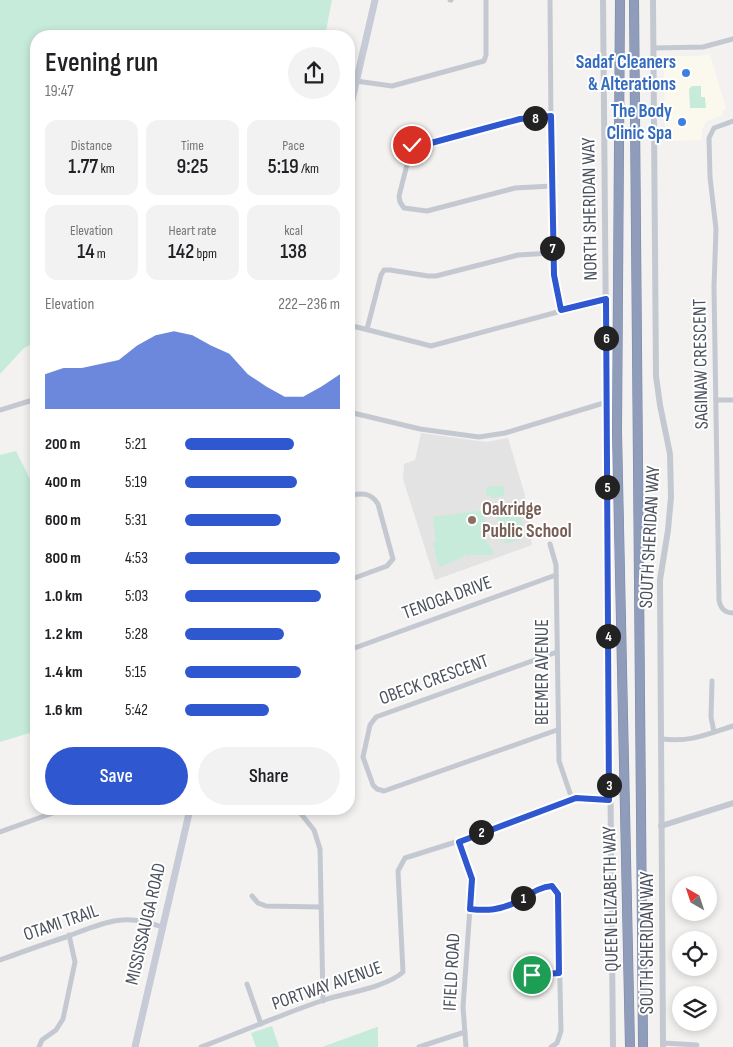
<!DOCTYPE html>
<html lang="en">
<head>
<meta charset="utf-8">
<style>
  body { margin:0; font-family:"Sofia Sans Condensed",sans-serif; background:#f2f2f2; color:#202124; height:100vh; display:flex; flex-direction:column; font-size:19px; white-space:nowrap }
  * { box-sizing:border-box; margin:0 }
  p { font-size:16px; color:#757577 }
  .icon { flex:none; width:28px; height:28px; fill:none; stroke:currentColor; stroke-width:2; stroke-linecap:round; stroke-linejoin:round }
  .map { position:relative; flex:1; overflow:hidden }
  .drawer { position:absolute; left:30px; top:30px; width:325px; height:785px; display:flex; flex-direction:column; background:#fff; border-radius:20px; box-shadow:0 2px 8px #0003 }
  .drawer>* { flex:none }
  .needle { width:32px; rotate:321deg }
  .buttons { position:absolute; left:672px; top:876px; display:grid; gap:10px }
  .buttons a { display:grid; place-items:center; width:45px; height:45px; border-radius:50%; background:#fff; box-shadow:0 2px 8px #0003; font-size:25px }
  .pin { position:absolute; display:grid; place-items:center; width:42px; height:42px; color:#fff; margin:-21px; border:2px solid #fff; border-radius:50%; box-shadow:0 1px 5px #0007 }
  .km { position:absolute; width:25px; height:25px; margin:-12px; border-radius:50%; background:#222; color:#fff; font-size:14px; line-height:25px; text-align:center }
  .round { display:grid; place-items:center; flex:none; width:52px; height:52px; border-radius:26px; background:#f2f2f2 }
  .head { display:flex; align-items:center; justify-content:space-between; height:85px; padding:0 15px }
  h1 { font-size:28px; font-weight:600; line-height:38px }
  .metrics { display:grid; grid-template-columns:repeat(3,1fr); gap:8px; height:85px; padding:5px 15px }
  .metrics div { display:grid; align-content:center; border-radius:12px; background:#f2f2f2; text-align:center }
  .metrics b { font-size:21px; font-weight:600 }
  .metrics small { font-size:14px; font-weight:400 }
  .metrics p { font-size:14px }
  .chart { height:140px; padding:10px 15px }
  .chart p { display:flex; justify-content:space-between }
  .chart svg { width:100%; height:90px; margin-top:5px; fill:#2e57d0; opacity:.7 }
  .button { display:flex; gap:10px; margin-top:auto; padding:10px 15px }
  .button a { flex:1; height:58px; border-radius:30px; background:#2e57d0; color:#fff; font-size:20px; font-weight:600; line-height:58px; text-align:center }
  .button a+a { background:#f2f2f2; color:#202124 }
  ul { padding:0 15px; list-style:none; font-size:16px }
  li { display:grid; grid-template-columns:80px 60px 1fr; align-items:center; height:38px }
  li i { height:12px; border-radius:6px; background:#2e57d0 }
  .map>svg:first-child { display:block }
</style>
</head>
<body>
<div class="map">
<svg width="733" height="1047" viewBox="0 0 733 1047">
  <rect width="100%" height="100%" fill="#f3f2f1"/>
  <polygon fill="#fbf9ee" points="710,54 726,109 722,111 723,115 709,120 705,123 702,130 701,140 665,141 664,61 669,56 699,56"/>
  <polygon fill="#e4e3e3" points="421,433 486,442 508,438 525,495 532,545 435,580 403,479 404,464 415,460"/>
  <g fill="#c6ebdb">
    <polygon points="0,0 332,0 325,36 36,36 36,342 24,348 0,374"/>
    <polygon points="692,86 701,86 701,97 705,97 706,108 690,108 689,89"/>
    <polygon points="16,451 36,491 36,621 32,630 36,653 36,731 0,742 0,455"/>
    <polygon points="504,486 504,496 492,498 489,495 486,495 486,487"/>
    <polygon points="517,505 526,537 505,544 495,511"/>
    <polygon points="484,510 488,537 484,538 494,553 493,555 466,555 464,552 464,556 441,567 438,565 433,543 436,541 433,517"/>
    <polygon points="272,1026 279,1047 256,1047 251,1033"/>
    <polygon points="378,1027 378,1047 322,1047 377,1027"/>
  </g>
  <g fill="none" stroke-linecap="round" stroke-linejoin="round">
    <defs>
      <g id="motorway">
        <polyline points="620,0 617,432 630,1047"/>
        <polyline points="634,0 643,1047"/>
      </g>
    </defs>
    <use href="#motorway" stroke="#7a87a6" stroke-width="10"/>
    <g stroke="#c4c9d1" stroke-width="5">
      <polyline points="450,0 451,0"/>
      <polyline points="550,0 552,253 555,284 561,310"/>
      <polyline points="654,48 703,47 733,39"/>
      <polyline points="356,81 392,86 484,61 486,55 486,0"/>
      <polyline points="551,116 519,119 431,143 416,144 412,145 399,196 400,202 404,208 427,211 515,188 552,186"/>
      <path d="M733 121 714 128 709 138 710 177 716 229 714 287 719 600C720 607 724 613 733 613"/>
      <polyline points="349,325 431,346 606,299"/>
      <polyline points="367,329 381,275 384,270 390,270 428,276 436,276 518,255 552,253"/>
      <polyline points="716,400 733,400"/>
      <polyline points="0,410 36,399"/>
      <polyline points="349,412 420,429 479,437 505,433 607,402"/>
      <polyline points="550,544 556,565 559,761 572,799"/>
      <path d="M349 580 387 566 393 559 378 504C371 493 363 493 352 495"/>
      <polyline points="349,650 556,575"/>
      <polyline points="557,652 376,717 370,725 363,757 373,785 377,789 384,791 557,730"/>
      <polyline points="712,681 711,717 714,732"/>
      <path d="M662 739C692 742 705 735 733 726"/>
      <polyline points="297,809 314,830 320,849 323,1001"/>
      <polyline points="0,832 64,809"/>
      <polyline points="459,841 472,879 463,1007 466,1047"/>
      <polyline points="252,896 258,903 266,906 321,907"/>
      <path d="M470 909C487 910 501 910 516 902 528 896 538 887 552 886L558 894 561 1031 557 1043 551 1047"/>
      <path d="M0 960C22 952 44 944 66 937 103 923 123 912 162 927"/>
      <polyline points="532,975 559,973"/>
      <polyline points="247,984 261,1024"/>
      <polyline points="663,1043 697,1045"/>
      <polyline points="39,1047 42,1040 56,1030 63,1019 75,962 69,935"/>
      <path d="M201 1047C242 1032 282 1014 324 1000 346 993 387 987 403 972L398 871 405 858 459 841 576 798 609 800"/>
      <polyline points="419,1047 465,1032"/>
    </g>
    <g stroke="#c4c9d1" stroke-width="6">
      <path d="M603 0C607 349 608 698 613 1047"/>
      <polyline points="653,0 656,376 660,405 670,454 671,497 668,530 660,580 663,1047"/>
      <polyline points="661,826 733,803"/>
    </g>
    <g stroke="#c6cbd7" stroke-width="7">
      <polyline points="349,113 375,0"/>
      <polyline points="135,1047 190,809"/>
    </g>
    <use href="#motorway" stroke="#8f9cba" stroke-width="9"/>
  </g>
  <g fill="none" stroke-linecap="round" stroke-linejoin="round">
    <defs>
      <path id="route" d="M412 145 416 144 431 143 520 119 551 116 554 275 561 310 606 299 609 800 576 798 459 842 472 879 470 909C487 911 501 910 516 902 528 896 538 887 552 886L558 894 559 973 532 975"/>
    </defs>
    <use href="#route" stroke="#fff" stroke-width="10"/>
    <use href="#route" stroke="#2e57d0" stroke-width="6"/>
  </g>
  <g fill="#3f7fe0" stroke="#fff" stroke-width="2">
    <circle cx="686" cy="73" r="5"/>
    <circle cx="682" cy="122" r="5"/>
  </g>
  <circle fill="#8d6e63" stroke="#fff" stroke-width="2" cx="472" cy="520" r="5"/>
  <g text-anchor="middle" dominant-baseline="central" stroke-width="4" stroke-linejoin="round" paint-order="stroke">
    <g font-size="19" font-weight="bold" fill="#366cbe" stroke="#fff" text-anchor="end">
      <text x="676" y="62">Sadaf Cleaners<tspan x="676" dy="22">&amp; Alterations</tspan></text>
      <text x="672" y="111">The Body<tspan x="672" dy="22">Clinic Spa</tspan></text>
    </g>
    <g font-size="19" fill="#4b515d" stroke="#fff">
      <text transform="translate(590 209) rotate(-91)">NORTH SHERIDAN WAY</text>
      <text transform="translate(701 364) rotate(-91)">SAGINAW CRESCENT</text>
      <text transform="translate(650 537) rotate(-87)">SOUTH SHERIDAN WAY</text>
      <text transform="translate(447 598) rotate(-20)">TENOGA DRIVE</text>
      <text transform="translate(542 672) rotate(-90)">BEEMER AVENUE</text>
      <text transform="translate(434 680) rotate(-20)">OBECK CRESCENT</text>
      <text transform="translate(611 899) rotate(-91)">QUEEN ELIZABETH WAY</text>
      <text transform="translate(61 923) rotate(-19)">OTAMI TRAIL</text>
      <text transform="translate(146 924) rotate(-77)">MISSISSAUGA ROAD</text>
      <text transform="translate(647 943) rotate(-90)">SOUTH SHERIDAN WAY</text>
      <text transform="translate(452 972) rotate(-87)">IFIELD ROAD</text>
      <text transform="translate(327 986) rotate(-19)">PORTWAY AVENUE</text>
    </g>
    <g font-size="19" font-weight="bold" fill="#785e54" stroke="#fff" text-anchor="start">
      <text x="482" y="509">Oakridge<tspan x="482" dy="22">Public School</tspan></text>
    </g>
  </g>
</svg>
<div class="buttons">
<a><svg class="needle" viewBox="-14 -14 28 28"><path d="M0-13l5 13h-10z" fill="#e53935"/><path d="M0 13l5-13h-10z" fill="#757577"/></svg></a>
<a><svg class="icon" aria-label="locate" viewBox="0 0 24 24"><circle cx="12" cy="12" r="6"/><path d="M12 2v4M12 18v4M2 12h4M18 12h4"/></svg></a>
<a><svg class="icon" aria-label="layers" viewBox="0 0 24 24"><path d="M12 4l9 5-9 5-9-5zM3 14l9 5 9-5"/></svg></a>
</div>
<div class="pin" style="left:532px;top:975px;background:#1e9e55"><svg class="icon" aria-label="arrive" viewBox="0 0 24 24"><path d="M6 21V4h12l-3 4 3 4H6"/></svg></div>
<div class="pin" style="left:412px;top:145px;background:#d93025"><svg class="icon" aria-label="check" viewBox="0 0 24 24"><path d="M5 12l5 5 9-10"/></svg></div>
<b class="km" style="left:523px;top:898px">1</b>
<b class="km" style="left:481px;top:832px">2</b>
<b class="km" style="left:609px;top:785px">3</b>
<b class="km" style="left:608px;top:636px">4</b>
<b class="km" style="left:607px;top:487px">5</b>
<b class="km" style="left:606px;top:338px">6</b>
<b class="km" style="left:552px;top:248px">7</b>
<b class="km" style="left:535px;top:118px">8</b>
<section class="drawer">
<div class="head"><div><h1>Evening run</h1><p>19:47</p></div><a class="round"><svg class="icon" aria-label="share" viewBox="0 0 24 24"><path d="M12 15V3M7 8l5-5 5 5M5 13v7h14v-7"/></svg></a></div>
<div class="metrics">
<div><p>Distance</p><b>1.77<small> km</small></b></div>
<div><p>Time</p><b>9:25</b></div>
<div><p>Pace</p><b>5:19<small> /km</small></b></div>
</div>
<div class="metrics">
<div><p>Elevation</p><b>14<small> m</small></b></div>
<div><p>Heart rate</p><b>142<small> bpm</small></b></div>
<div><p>kcal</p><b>138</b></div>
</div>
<div class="chart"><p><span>Elevation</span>222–236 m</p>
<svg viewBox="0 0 160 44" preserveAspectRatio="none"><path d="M0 44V27L10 24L20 24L30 22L40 20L50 13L60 8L70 6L80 8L90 13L100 17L110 27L120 33L130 38L140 38L150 33L160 27V44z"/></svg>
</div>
<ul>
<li><b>200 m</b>5:21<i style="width:70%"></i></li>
<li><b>400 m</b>5:19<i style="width:72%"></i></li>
<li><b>600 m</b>5:31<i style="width:62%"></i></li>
<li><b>800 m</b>4:53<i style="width:100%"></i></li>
<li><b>1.0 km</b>5:03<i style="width:88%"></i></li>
<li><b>1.2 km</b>5:28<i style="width:64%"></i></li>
<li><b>1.4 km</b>5:15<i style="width:75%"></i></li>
<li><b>1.6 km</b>5:42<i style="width:54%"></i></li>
</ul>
<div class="button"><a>Save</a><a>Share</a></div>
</section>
</div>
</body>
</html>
